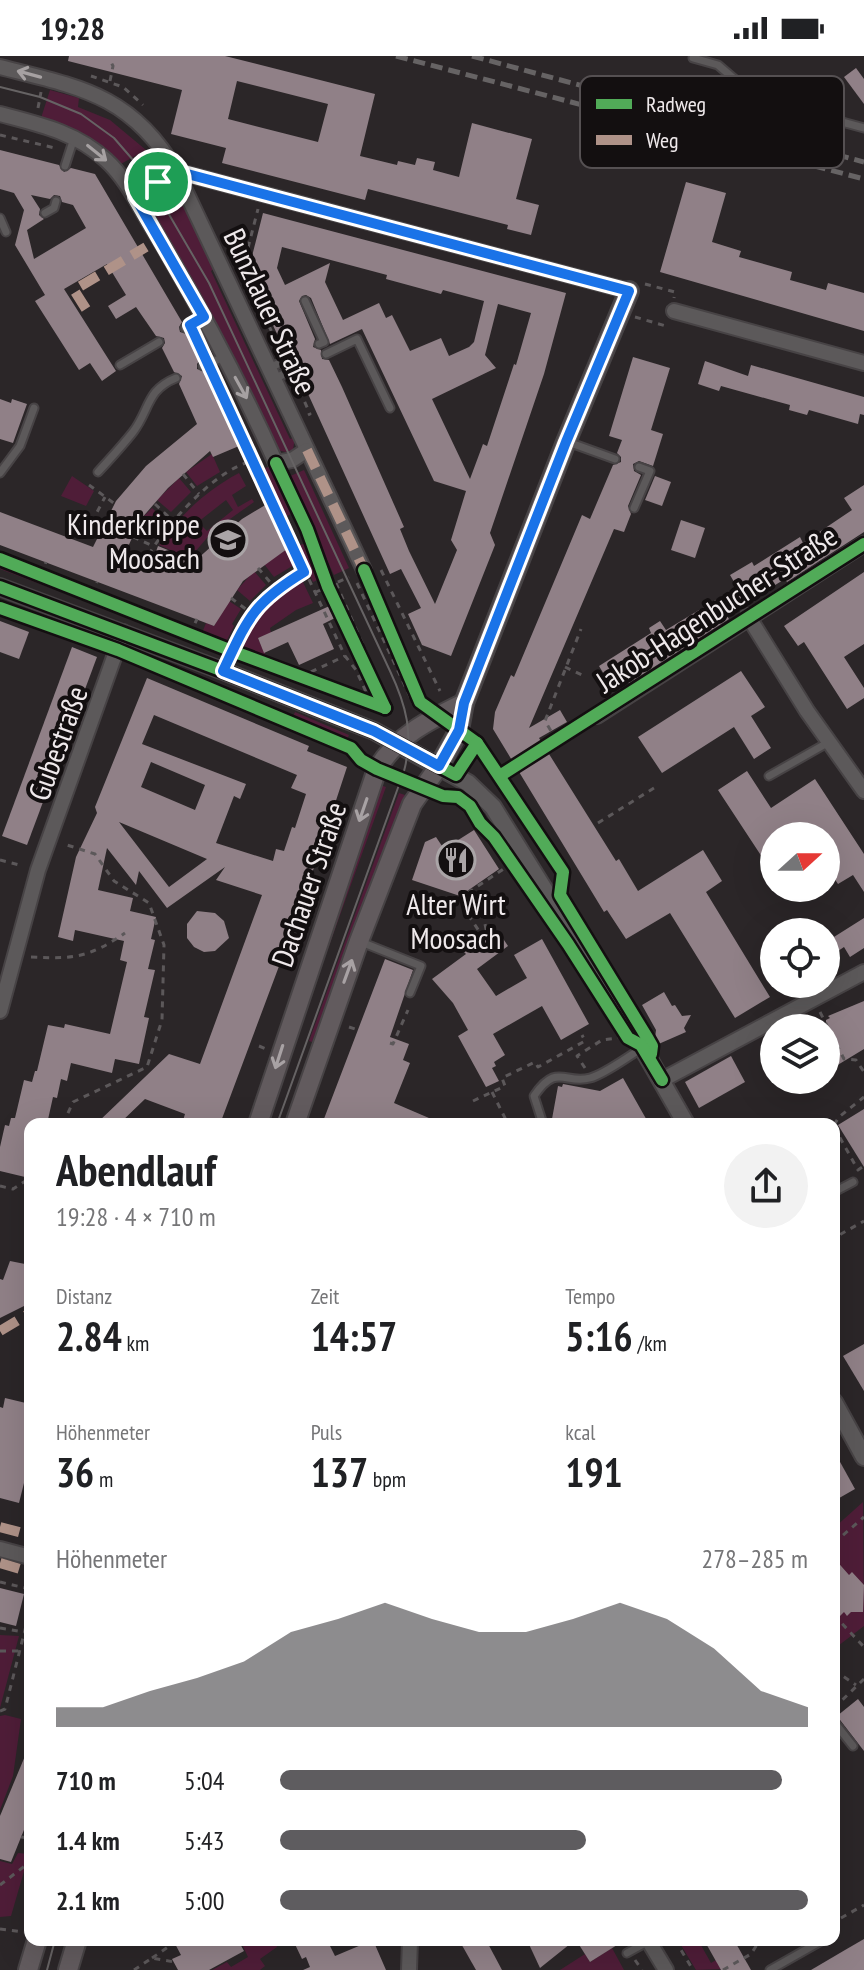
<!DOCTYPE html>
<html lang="de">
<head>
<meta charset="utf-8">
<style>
  body { margin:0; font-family:"PT Sans Narrow",sans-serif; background:#f2f2f2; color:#202124; height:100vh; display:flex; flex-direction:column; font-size:30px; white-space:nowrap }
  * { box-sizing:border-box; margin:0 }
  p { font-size:26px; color:#757577 }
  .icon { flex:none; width:44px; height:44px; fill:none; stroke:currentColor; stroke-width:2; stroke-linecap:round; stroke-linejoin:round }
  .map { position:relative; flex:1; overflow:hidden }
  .drawer { position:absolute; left:24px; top:1062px; width:816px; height:828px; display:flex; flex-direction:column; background:#fff; border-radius:16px; box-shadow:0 8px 32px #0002 }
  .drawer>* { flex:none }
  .needle { width:52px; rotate:69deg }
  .buttons { position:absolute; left:760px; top:766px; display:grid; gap:16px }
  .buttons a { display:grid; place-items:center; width:80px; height:80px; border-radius:50%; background:#fff; box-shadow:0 8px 32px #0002; font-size:40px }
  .pin { position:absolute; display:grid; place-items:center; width:68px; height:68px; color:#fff; margin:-34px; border:4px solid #fff; border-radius:50%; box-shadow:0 2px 8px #0007 }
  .round { display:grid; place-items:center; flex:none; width:84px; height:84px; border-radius:42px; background:#f2f2f2 }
  .summary { display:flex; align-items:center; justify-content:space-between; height:136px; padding:0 32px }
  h1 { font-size:44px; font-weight:600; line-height:60px }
  .figures { display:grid; grid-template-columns:repeat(3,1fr); gap:12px; height:136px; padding:8px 32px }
  .figures div { display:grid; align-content:center }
  .figures b { font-size:40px; font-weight:600 }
  .figures small { font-size:22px; font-weight:400 }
  .figures p { font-size:22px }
  .chart { height:224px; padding:16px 32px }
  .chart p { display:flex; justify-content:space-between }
  .chart svg { width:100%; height:144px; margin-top:8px; fill:#5e5c5f; opacity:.7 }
  ul { padding:0 32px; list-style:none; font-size:26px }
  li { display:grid; grid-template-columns:128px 96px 1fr; align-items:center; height:60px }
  li i { height:20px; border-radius:10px; background:#5e5c5f }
  .status { display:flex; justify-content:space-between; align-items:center; height:56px; padding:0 40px; background:#fff; direction:ltr }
  .status svg { height:22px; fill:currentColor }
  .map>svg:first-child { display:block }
</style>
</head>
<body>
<div class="status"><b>19:28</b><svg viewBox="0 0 49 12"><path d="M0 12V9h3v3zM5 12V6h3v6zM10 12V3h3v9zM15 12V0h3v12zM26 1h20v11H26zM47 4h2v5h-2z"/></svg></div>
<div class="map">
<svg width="864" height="1914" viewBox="0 0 864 1914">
  <rect width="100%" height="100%" fill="#2b2628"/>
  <g fill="#4f1d38" fill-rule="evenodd">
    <path d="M50 34 79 42 78 51 110 64 146 94 119 109C94 87 73 71 41 62Z"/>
    <polygon points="158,99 154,117 139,127 132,126 126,117"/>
    <polygon points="171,131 180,134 216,211 211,215 290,383 295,381 293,394 286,396 277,394 204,246 152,156 152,144"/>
    <polygon points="212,398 220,416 197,430 186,416"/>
    <polygon points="270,410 278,419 295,456 283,462 261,414"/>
    <polygon points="304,414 349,512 334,519 288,421"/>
    <path d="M239 417 246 430 232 439 238 451 252 443 254 446 213 475 181 512 173 508 177 497 159 489C182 457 207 434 239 417ZM226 444 233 454 207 475 198 466Z"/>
    <polygon points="72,420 94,435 86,450 61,440"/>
    <polygon points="179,422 191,436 171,456 157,444"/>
    <polygon points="152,452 164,463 155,475 140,464"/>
    <polygon points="307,486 320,523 313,526 296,491"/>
    <polygon points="287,493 294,509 274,521 264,508"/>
    <polygon points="0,507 58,529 53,533 0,513"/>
    <polygon points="254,515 266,529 250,545 237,534"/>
    <polygon points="301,522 313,547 296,554 270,572 271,577 258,582 266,600 265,604 239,593 246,576 243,574 265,544 269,547 287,533 286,530"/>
    <polygon points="71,533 121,554 119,558 74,539"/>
    <polygon points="229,545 241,553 232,568 234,570 226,586 202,577 206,567 214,570"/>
    <polygon points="295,656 349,679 347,684 293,661"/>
    <polygon points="380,729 386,731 293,990"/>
    <polygon points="509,736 555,807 551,810 505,739"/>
    <polygon points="399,737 405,739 312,986 309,985"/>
    <polygon points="863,1446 864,1570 834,1593 834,1472"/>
    <polygon points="0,1579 19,1580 0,1652"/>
    <polygon points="5,1659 21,1663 13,1720 0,1754 0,1660"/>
    <polygon points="18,1797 29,1798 11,1860 0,1861 0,1805 12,1808"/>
    <polygon points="240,1884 274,1884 277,1891 260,1903 265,1910 260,1914 212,1914 227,1906 231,1911 248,1901"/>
    <polygon points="678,1884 698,1884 711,1907 718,1903 723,1913 696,1914"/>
    <polygon points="612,1892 624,1914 560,1914 585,1898 590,1906"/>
  </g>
  <g fill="#908087" fill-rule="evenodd">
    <path d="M69 0H225L375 38 360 100 397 109 398 105 415 109 417 102 435 106 433 114 459 121 472 67 532 83 516 143 539 149 531 179 507 173 508 169 368 133 365 144 222 107 226 92 171 78 182 34 68 5ZM237 25 328 48 318 86 228 63Z"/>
    <polygon points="856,12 864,23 864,48 844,21"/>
    <path d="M0 94 59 109 64 116 71 112 95 118 182 266 179 271 180 276 188 278 200 304 197 308V313L206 316 239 390 213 401 210 395 168 432 140 464 123 502 150 512 158 490 195 505 242 463 267 448 287 493 243 525 214 570 0 489V456L93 491 116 445 146 410 197 368 179 328 182 320 174 316 162 292 165 287 164 282 156 280 136 251 116 263 108 250 126 239 107 208 64 233 116 315 102 325 90 307 79 314 35 245 45 239 15 189 24 154 14 137 0 133ZM31 139 50 143 54 139 60 140 62 146 73 149 86 172 34 203 27 174 44 163 39 159 40 153Z"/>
    <polygon points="686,126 726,137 712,186 741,195 739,201 792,216 790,224 826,234 828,227 864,237 864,275 660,216"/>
    <path d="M263 157 566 237 544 318 490 477 495 489 451 600 422 589 408 558 421 552 401 513 390 518 299 318 302 310 295 306 293 298 286 297 248 216ZM282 191 387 219 386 223 441 238 443 234 484 245 474 286 469 291 449 300 441 282 410 295 392 259 386 262 379 247 343 264 325 226 330 207 285 229 277 212ZM306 239 311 242 330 288 362 273 434 425 466 435 451 484 457 494 435 548 409 495 400 473 404 471 342 331 329 304 322 303 321 294 313 291 315 283 299 245 302 240ZM498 248 531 257 516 309 514 308 487 390 483 388 470 423 432 343 496 312 485 299Z"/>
    <polygon points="633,301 670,312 651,374 663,378 653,410 639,405 633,408 634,415 641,419 628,450 631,458 624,476 614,473 529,672 560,654 567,666 539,682 616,805 619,803 638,835 703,794 722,825 706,836 770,941 735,962 670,857 626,883 607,854 604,856 493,673 495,656 511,619 514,621 582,459 590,463 613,409 621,406 621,401 617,397 622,384 609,380"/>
    <polygon points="705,305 748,320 751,309 864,341 864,359 860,358 858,368 809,354 807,359 789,354 790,349 768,343 721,330 719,335 698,328"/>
    <polygon points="0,343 11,347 12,343 27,348 13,387 0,383"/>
    <polygon points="655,420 671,426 662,450 645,444"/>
    <polygon points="864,429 864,476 787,526 785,523 726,559 729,563 629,627 622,616 608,625 599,610 651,577 649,572 660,565 666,574 737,531 730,519 752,506 754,510 800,481 803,487 852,454 844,442"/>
    <polygon points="681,464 705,472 695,502 671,494"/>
    <polygon points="864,516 864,588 844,601 864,632 864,642 847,653 804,586 798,590 784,570"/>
    <polygon points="334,548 339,560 323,568 334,593 299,609 288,586 264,597 258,582"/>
    <polygon points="0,565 29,576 19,603 0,596"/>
    <polygon points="72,591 97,601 27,789 2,780"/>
    <polygon points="741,615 765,651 751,660 771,692 754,703 734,671 662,717 638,681"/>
    <path d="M147 622 309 690 307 695 347 711 300 854 220 1068H182L185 1058 145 1043 119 1068H96L169 998 200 1008 262 839 216 824 225 811 167 852 139 815 136 829 107 792 98 834 133 842 130 855 156 861 151 883 155 884 148 913 155 914 144 961 149 962 139 1008 115 1003 112 1017 71 1007 67 1025 61 1023 57 1042 53 1041 47 1068H30V1100L25 1121 0 1115V1091L5 1069 9 1070 11 1062H15L24 1024 32 1026 35 1015H37L48 969 64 972 65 968 110 978 127 906 120 904 124 885 75 874 73 885 58 881 76 801 97 757 95 751ZM154 659 297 719 291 732 306 738 295 772 292 771 284 795 276 793 273 805 216 787 234 740 240 743 246 728 142 688ZM151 706 205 729 195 754 141 731ZM119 766 207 803 169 831Z"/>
    <polygon points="747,715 771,752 815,723 864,798 864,836 853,819 838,828 826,810 826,780 774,780 774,793 762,801 718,734"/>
    <polygon points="474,774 499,813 460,840 412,824 425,786 436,781 444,793"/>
    <polygon points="197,855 215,857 224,865 229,882 215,895 204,896 194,891 187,882 187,868"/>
    <polygon points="864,862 864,892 850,901 844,891 826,903 826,886"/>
    <polygon points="498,875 508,890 477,913 496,940 527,922 514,899 542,883 589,968 561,984 542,950 493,978 505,999 494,1006 496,1010 492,1012 499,1025 486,1031 458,980 468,974 453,947 432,923 466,898 462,894 478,883 481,887"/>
    <polygon points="385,903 413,914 390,981 409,988 403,1004 410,1007 394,1047 443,1068 322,1068"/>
    <polygon points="664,936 672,950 675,949 682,960 691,959 684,972 686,976 654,990 656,974 642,949"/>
    <polygon points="864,945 864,993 836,1010 832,1003 826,1006 826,964 830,962 828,960"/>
    <polygon points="731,1000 745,1026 699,1052 685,1026"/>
    <polygon points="623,1022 649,1068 566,1068 556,1066 556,1063 552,1063 558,1030 562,1031 563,1028 600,1035"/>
    <polygon points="864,1053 864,1111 838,1069"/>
    <polygon points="10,1205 30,1209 30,1247 0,1262 0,1223 3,1224"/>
    <polygon points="864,1288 864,1335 843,1300"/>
    <polygon points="5,1342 30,1348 30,1403 19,1447 0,1442 0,1351 3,1352"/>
    <polygon points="834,1395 855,1433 834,1445"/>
    <polygon points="834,1502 849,1519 852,1516 864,1529 863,1556 851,1556 847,1560 844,1556 840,1560 834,1553"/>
    <polygon points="0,1532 24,1538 16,1570 0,1566"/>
    <polygon points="858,1643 864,1651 864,1695 837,1660"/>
    <polygon points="30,1688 30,1759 11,1806 0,1803 0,1760"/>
    <polygon points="864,1883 864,1914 811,1914 845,1894"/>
    <polygon points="173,1884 238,1884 244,1895 209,1914 178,1914 172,1903 181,1899"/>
    <polygon points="293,1884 327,1884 335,1900 373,1884 386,1914 303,1914 310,1911 306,1901 302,1903"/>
    <polygon points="459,1884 486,1884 502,1914 476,1914"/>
    <polygon points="527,1884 575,1884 540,1912"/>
    <polygon points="576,1884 625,1884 590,1906"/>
    <polygon points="704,1884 734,1884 751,1914 721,1914"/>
  </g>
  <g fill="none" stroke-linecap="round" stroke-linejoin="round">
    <defs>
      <g id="service">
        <polyline points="693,2 718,9 746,33 798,54 864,72"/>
        <polyline points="65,110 74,82"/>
        <polyline points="45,157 54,152 56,145"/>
        <polyline points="0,162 6,176"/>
        <polyline points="305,245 324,286 319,288"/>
        <polyline points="185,272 204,261"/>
        <polyline points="326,298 357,283 390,352"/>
        <polyline points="120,309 159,286"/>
        <polyline points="203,310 224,301"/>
        <polyline points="269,312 289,303"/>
        <polyline points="274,323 296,312"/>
        <polyline points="568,386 615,403"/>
        <path d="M98 416C110 403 122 390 133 376 150 354 146 334 176 322"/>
        <polyline points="0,417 20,390 34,352"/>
        <polyline points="634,452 650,415 639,411"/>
        <polyline points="769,720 829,686"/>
        <polyline points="361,886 421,910 410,937"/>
        <path d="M543 1068 534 1040C557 1006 565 1029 590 1022 605 1018 627 1001 641 993"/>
        <polyline points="834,1136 853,1126"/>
        <polyline points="834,1666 853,1690"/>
        <polyline points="122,1884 129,1884"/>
        <polyline points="627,1897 649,1885"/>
        <polyline points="770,1914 823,1884"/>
      </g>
      <g id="minor">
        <path d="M0 11C79 31 132 39 176 115L364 514"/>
        <path d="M0 58C38 68 76 76 106 104 127 123 139 150 154 174 199 249 240 327 276 407L292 404 307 394"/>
        <polyline points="135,141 176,115 629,235"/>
        <polyline points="674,255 864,307"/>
        <polyline points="748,560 807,655 864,735"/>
        <polyline points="597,660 864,488"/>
        <polyline points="0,955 38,814 123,576"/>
        <polyline points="662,1024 864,916"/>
        <polyline points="0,1493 30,1501"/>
        <polyline points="648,1884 666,1914"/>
        <polyline points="409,1914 410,1884"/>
      </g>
      <g id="tertiary">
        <polyline points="0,531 223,615 374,675 468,727 493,751 641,989 686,1068"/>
        <polyline points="834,1346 864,1401"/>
      </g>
      <g id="secondary">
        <path d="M258 1068 377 713C398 679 429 664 464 647"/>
        <polyline points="295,1068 359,885 412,748 439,710 459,674 464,647 566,386 629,235"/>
        <polyline points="28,1914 37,1884"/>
        <polyline points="68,1914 77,1884"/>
      </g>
    </defs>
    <use href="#service" stroke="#474345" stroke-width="11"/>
    <use href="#minor" stroke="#474345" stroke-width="18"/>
    <use href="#tertiary" stroke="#474345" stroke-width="20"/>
    <use href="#secondary" stroke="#474345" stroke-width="22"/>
    <g stroke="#5c585a" stroke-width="3" stroke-dasharray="6 6" stroke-linecap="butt">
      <polyline points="91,20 123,31 143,49"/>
      <polyline points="110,25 113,10 110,4"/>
      <polyline points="38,52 41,36"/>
      <polyline points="0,79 55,92"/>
      <polyline points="242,215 258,153"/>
      <polyline points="645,228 675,236 674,242"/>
      <polyline points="253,237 281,295"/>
      <polyline points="635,261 666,270"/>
      <polyline points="212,317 345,600 356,614 372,649"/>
      <polyline points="295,324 310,358 308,359"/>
      <polyline points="183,418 199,438"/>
      <polyline points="89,429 115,448"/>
      <polyline points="155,448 172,464"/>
      <polyline points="139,467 159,481"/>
      <polyline points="86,477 105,441"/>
      <polyline points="133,481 151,489"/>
      <polyline points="149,497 174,507"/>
      <polyline points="147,500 170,512"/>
      <path d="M143 509C157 478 223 402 260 405"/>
      <polyline points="258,512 276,533"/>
      <polyline points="381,514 440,635"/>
      <polyline points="41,519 46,506"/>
      <polyline points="336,527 390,651"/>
      <polyline points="357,527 413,647"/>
      <polyline points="316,536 349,521"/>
      <polyline points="92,538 97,526"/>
      <polyline points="231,542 251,557"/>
      <polyline points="190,578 197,563"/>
      <path d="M230 600C251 556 261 541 304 516"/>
      <polyline points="565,611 582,619"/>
      <polyline points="300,621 345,600"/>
      <polyline points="557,685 545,665 581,573"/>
      <polyline points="598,767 654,732"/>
      <polyline points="0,804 23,810"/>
      <polyline points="476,846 484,863 487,878 483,881 465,854 476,846 469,836 505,812"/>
      <path d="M31 901C73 903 89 902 125 877"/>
      <polyline points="820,956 844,1003 856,1004 864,1016"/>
      <polyline points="349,971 358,974"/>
      <polyline points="390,987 393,988 408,954"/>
      <polyline points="259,990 266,993"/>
      <polyline points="585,1012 577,1000 602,984 618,982"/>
      <polyline points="492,1036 508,1068"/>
      <polyline points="473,1045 505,1030 502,1022 535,1006 538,1011 585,985 582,979"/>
      <polyline points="63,1068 73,1046 147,1011 162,964 164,889 149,847 114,825 95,798 64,788"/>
      <polyline points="834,1069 839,1061 864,1041"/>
      <polyline points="834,1071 858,1114 864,1110"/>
      <polyline points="0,1130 13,1133 30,1122"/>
      <polyline points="834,1189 841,1178 864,1165"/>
      <polyline points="834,1487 864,1461"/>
      <polyline points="0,1526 30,1533"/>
      <polyline points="834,1559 864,1591"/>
      <polyline points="0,1572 24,1576"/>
      <polyline points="0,1595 20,1595"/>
      <polyline points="834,1614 856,1629"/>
      <polyline points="834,1652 864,1623"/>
      <polyline points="0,1655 5,1653 30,1554"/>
      <polyline points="21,1781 30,1782"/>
      <polyline points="0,1829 30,1806"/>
      <polyline points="841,1862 864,1849"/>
      <polyline points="0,1873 24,1876"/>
      <polyline points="675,1884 693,1914"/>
      <polyline points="152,1902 174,1887"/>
      <polyline points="635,1904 642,1914"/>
      <polyline points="134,1914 152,1902 174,1906"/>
      <polyline points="723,1914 751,1898 760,1884"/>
    </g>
    <use href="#service" stroke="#5c595a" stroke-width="7"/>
    <use href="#minor" stroke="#5c595a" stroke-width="14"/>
    <use href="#tertiary" stroke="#5c595a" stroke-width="16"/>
    <use href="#secondary" stroke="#625b5e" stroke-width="18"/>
    <g stroke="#666364" stroke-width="2">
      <path d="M0 31 40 41 81 58 114 82 146 119 209 227 390 615C406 649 414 678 404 715L277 1068"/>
      <polyline points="47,1914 55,1884"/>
    </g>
    <g stroke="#666364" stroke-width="5" stroke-dasharray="12 6" stroke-linecap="butt">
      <polyline points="396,0 864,123"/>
      <polyline points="472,0 864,106"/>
    </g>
    <g stroke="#af9288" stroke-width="10" stroke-dasharray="20 10" stroke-linecap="butt">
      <polyline points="86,253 74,234 146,191"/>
      <polyline points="307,394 364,514"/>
      <polyline points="0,1275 30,1257"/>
      <polyline points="0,1471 30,1479"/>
      <polyline points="0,1507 30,1516"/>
    </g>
    <defs>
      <g id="cycleway">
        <polyline points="276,407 307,473 328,531 385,652"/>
        <polyline points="0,503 232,595 385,652"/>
        <polyline points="364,514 420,646 477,687 563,816 560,839 648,983 652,990 651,998"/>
        <polyline points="0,531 223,615 374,675 456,719 477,687"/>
        <polyline points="0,552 118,594 351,692 361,704 377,713 443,740 458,741 470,750 480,767 494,781 568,888 628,982 641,989 662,1024"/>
        <polyline points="501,719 864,488"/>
      </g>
    </defs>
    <use href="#cycleway" stroke="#130f10" stroke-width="17"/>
    <use href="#cycleway" stroke="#51ab58" stroke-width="12"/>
  </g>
  <defs><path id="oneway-shaft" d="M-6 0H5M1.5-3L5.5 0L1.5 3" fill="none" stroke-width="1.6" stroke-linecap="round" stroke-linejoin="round" transform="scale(2)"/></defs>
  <g stroke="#a6a1a2">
    <use href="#oneway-shaft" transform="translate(29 18) rotate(-165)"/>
    <use href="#oneway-shaft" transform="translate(97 97) rotate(39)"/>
    <use href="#oneway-shaft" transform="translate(241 332) rotate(61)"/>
  </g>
  <g stroke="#a8a2a4">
    <use href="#oneway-shaft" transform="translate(363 754) rotate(109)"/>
    <use href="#oneway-shaft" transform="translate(348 915) rotate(-70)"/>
    <use href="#oneway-shaft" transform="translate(279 1001) rotate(108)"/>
  </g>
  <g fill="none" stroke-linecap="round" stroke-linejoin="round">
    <defs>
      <path id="route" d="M176 115 629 235 566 386 464 647 459 674 439 710 374 675 223 615C248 562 253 547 304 516L190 269 204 261 135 141Z"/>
    </defs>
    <use href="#route" stroke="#fff" stroke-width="16"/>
    <use href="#route" stroke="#1a73e8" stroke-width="10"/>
  </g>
  <defs>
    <symbol id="school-ring" viewBox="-11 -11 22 22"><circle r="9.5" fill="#130f10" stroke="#aaa5a7" stroke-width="1.5"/><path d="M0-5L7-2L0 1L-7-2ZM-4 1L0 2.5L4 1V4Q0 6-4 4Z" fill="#aaa5a7"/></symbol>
    <symbol id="restaurant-ring" viewBox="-11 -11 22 22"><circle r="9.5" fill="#130f10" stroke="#aaa5a7" stroke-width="1.5"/><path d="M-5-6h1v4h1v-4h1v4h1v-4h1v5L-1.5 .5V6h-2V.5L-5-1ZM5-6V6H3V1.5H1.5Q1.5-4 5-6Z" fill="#aaa5a7"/></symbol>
  </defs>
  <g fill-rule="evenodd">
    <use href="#school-ring" x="206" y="462" width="44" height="44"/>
    <use href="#restaurant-ring" x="434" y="782" width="44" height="44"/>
  </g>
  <g text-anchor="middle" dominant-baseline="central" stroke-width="8" stroke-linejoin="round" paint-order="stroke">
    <g font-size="30" fill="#efe9eb" stroke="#130f10">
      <text transform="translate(271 255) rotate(65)">Bunzlauer Straße</text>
      <text transform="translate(716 552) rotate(-33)">Jakob-Hagenbucher-Straße</text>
      <text transform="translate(57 687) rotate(-70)">Gubestraße</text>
      <text transform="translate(308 828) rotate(-71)">Dachauer Straße</text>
    </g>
    <g font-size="30" fill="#efe9eb" stroke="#130f10" text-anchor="end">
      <text x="200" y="467">Kinderkrippe<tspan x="200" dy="34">Moosach</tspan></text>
      <text x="456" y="847" text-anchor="middle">Alter Wirt<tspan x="456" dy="34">Moosach</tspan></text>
    </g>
  </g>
  <rect x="580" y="20" width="264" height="92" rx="12" fill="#130f10" stroke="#555052" stroke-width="2"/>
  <rect x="596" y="43" width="36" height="10" fill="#51ab58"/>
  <rect x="596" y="79" width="36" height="10" fill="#af9288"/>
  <g font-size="22" fill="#efe9eb">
    <text x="646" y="56">Radweg</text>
    <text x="646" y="92">Weg</text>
  </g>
</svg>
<div class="buttons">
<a><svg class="needle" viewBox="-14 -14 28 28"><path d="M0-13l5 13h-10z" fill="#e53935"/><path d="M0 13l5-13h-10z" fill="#757577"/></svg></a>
<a><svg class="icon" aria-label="locate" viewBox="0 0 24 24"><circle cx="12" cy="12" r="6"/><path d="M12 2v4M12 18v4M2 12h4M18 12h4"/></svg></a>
<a><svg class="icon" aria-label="layers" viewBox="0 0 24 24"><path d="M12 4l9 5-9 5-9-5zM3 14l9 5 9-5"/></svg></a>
</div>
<div class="pin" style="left:158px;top:126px;background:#1e9e55"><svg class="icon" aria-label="arrive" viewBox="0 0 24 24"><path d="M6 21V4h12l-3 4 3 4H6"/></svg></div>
<section class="drawer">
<div class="summary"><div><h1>Abendlauf</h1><p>19:28 · 4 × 710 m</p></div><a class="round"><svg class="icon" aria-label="share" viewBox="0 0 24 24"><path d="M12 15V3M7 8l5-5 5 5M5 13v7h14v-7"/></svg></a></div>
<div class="figures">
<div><p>Distanz</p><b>2.84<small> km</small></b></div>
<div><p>Zeit</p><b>14:57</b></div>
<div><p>Tempo</p><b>5:16<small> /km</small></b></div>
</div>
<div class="figures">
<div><p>Höhenmeter</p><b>36<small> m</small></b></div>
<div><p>Puls</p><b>137<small> bpm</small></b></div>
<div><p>kcal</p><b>191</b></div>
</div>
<div class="chart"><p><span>Höhenmeter</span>278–285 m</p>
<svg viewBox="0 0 160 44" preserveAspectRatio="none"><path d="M0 44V38L10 38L20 33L30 29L40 24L50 15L60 11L70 6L80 11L90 15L100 15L110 11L120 6L130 11L140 20L150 33L160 38V44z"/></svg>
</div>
<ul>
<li><b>710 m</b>5:04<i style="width:95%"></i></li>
<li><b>1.4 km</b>5:43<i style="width:58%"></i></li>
<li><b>2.1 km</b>5:00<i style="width:100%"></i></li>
</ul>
</section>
</div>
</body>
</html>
